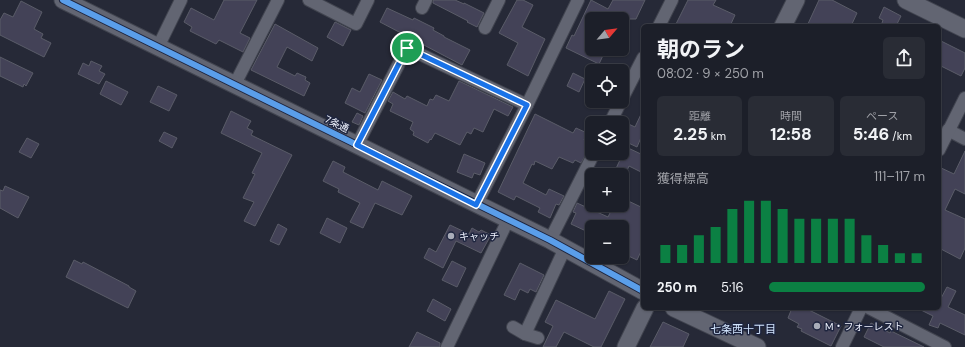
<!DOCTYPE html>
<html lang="ja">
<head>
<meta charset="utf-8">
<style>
  body { margin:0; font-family:"DM Sans","Noto Sans JP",sans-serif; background:#292c35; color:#f1f3f6; height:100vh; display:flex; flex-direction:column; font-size:15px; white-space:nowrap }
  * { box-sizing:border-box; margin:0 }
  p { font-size:13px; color:#a0a2a8 }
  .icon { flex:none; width:22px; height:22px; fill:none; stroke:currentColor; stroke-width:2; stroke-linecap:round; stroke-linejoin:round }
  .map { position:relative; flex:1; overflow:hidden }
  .drawer { position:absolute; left:641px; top:24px; width:300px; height:286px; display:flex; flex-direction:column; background:#1c1f29; border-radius:6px; box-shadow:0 1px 3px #0004,0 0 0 1px #3a3d46 }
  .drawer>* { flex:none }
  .needle { width:26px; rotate:61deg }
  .tools { position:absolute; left:585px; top:12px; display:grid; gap:8px }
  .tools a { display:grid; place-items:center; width:44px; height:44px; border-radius:6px; background:#1c1f29; box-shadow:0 1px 3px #0004,0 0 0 1px #3a3d46; font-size:20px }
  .pin { position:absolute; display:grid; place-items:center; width:34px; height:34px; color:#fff; margin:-17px; border:2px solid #fff; border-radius:50%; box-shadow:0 1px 4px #0007 }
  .round { display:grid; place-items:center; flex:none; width:42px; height:42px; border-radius:6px; background:#292c35 }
  .head { display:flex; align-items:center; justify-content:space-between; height:68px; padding:0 16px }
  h1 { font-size:22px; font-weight:700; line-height:30px }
  .metrics { display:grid; grid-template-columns:repeat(3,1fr); gap:6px; height:68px; padding:4px 16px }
  .metrics div { display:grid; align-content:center; border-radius:6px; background:#292c35; text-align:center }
  .metrics b { font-size:17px; font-weight:700 }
  .metrics small { font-size:11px; font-weight:400 }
  .metrics p { font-size:11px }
  .chart { height:112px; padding:8px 16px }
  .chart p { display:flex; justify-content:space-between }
  .chart svg { width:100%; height:72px; margin-top:4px; stroke:#0b8043; stroke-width:6 }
  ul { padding:0 16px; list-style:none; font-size:13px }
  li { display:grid; grid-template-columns:64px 48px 1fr; align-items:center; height:30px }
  li i { height:10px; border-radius:5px; background:#0b8043 }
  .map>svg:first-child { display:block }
</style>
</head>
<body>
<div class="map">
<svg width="965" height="347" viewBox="0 0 965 347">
  <rect width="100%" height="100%" fill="#262937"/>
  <g fill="#434257" stroke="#5a5c68">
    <polygon points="224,0 257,0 240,33 250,38 243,52 219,40 216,44 190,31 192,27 184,22 191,8 214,20"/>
    <polygon points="433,0 455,0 464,4 464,3 484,13 477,27 467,22 468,21 433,3"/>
    <polygon points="517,0 523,0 533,5 522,27 545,39 528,76 507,65 518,43 499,33"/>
    <polygon points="591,0 608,9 613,0 645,0 636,19 592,19 592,49 606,49 599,64 566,48 572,35 574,36"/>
    <polygon points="688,0 716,0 713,5 735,15 730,26 675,26"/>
    <polygon points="819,0 832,0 857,13 851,26 807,26"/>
    <polygon points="21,1 42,12 34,29 43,34 41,38 51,43 44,57 0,35 0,20 4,13 13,17"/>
    <polygon points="884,7 901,16 896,26 881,26 883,20 879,18"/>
    <polygon points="387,8 413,20 414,18 434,28 433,30 444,36 444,37 470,50 462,65 380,22"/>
    <polygon points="335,22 351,30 343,46 327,37"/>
    <polygon points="275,24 318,48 312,61 287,47 277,67 295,76 297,73 306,77 305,80 310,83 304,96 251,70"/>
    <polygon points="939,40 965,53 965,68 961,76 939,65"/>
    <polygon points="0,57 33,73 26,86 24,84 23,87 0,76"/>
    <polygon points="91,61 102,66 99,71 105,74 99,84 78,74 83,63 89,66"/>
    <polygon points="573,73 585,79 579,92 567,86"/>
    <polygon points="369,74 382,80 365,113 345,103 352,88 360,92"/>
    <polygon points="106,81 128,92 121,105 100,94"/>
    <polygon points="459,81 513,107 508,116 494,109 483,132 474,128 471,134 467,132 460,145 435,133 431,140 430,139 428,143 413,135 414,132 410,129 413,122 390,111 393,104 388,101 393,92 405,99 407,96 427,106 430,99 433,100 436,95 449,101"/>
    <polygon points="158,86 177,95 169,111 150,102"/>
    <polygon points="643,110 643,133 637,147 622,140 622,121 635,127"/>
    <polygon points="231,111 251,121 247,128 253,131 251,135 292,155 255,226 244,221 254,202 243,198 255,174 252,173 262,153 221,133"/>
    <polygon points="357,113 363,116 359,125 352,122"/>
    <polygon points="535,114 573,133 576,128 587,133 584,140 592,144 581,163 575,160 573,163 559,157 552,169 535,161 534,165 532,164 523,183 546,195 549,189 564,196 559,205 556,204 550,218 538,212 540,208 516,196 514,200 498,192"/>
    <polygon points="164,132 177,138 172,148 159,141"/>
    <polygon points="27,138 39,144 31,158 19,152"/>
    <polygon points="626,147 643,155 643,173 629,166 625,175 613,175"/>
    <polygon points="965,151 965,194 955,189 945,210 965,219 965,248 960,259 939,248 939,167 954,174"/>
    <polygon points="464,154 485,163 480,175 474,173 472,178 457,172"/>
    <polygon points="333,161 345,167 343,172 378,190 382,181 412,196 402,215 375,203 363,228 350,222 360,203 338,192 339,189 323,181"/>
    <polygon points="5,186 29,197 18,218 0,208 0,190 3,191"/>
    <polygon points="622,198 643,208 643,247 637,260 622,253 622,227 587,227 586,231 571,224 576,213 573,212 577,203 608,217 614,205 622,205"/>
    <polygon points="327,218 347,228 340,243 320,233"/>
    <polygon points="278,224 287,229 279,245 270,241"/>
    <polygon points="450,225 469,234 472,228 479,232 481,230 491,235 481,253 456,241 443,268 424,258 429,248 436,252"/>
    <polygon points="74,260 82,264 83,262 129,286 129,287 136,291 128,308 66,277"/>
    <polygon points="452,261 466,268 457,287 442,280"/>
    <polygon points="520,263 544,275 536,292 530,289 528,293 520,289 515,300 504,295"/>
    <polygon points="947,287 956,291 948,307 965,315 965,335 940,323 938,328 929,325 933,316 917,308 939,308 939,302"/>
    <polygon points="609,291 625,299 601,347 594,347 564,332 556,347 543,347 553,326 545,322 556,300 595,319"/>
    <polygon points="433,299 451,309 445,321 427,311"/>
    <polygon points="792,308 805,308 841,326 831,346 801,331 802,329 797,327 799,324 788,318"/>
    <polygon points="663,322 689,334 683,347 650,347"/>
    <polygon points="871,323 890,333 891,331 924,347 884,347 864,337"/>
    <polygon points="417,332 440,343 440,347 409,347"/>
  </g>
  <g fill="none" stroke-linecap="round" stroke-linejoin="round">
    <defs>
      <g id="street">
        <polyline points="309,0 356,24 368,0"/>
        <polyline points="422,8 426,0"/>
        <polyline points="659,26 672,0"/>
        <polyline points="485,28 499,0"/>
        <polyline points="158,47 181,0"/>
        <polyline points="235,84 278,0"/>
        <polyline points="622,99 643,58"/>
        <polyline points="610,123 621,101"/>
        <polyline points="948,130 965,139"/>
        <polyline points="357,145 407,48 527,105"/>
        <polyline points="939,150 965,98"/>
        <polyline points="476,205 527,105 578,0"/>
        <polyline points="550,240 594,153"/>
        <polyline points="869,308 945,347"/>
        <polyline points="513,327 525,334 538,338"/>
        <polyline points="525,334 565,248"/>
        <polyline points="447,347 508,220"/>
        <polyline points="842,347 861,308"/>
      </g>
      <g id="secondary">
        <polyline points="63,0 550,240 643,291"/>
        <polyline points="906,0 965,29"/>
        <polyline points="783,26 796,0"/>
        <polyline points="674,308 757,347"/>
        <polyline points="626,347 645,308"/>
      </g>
    </defs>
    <use href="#street" stroke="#41444f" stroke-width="14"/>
    <use href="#secondary" stroke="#41444f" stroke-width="19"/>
    <use href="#street" stroke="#626572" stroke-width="12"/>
    <use href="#secondary" stroke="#626572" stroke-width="17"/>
    <defs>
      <g id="cycleway">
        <polyline points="63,0 550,240 643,291"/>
        <polyline points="357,145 407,48 527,105"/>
      </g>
    </defs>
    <use href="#cycleway" stroke="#1e253f" stroke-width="8"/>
    <use href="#cycleway" stroke="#5a9eea" stroke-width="6"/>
  </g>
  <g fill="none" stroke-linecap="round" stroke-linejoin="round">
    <defs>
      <polygon id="route" points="407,48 527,105 476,205 357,145"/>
    </defs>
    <use href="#route" stroke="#fff" stroke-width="8"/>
    <use href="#route" stroke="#1a73e8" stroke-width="5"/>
  </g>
  <g fill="#a9adb9" stroke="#1e253f" stroke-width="1.5">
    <circle cx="451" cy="236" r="4"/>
    <circle cx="817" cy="326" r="4"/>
  </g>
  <g text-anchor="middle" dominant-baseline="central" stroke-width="3" stroke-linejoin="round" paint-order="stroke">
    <g font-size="10" fill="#f0f4ff" stroke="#1e253f">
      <text transform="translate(337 124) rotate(26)">7条通</text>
    </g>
    <g font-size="10" fill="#f0f4ff" stroke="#1e253f" text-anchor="start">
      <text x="459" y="236">キャッチ</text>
      <text x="825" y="326">M・フォーレスト</text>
    </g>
    <g font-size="11" fill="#d1e4fd" stroke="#1e253f">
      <text x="743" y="329">七条西十丁目</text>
    </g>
  </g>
</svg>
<div class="tools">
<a><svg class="needle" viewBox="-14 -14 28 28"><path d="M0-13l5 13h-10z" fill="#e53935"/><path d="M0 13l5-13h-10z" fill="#a0a2a8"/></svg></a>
<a><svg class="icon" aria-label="locate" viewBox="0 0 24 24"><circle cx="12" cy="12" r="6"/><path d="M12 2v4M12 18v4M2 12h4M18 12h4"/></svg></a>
<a><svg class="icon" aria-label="layers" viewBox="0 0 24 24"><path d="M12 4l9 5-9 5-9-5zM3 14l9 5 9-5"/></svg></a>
<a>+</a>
<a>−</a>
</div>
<div class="pin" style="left:407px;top:48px;background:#1e9e55"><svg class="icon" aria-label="arrive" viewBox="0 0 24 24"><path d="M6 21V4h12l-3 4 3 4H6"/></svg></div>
<section class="drawer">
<div class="head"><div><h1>朝のラン</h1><p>08:02 · 9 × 250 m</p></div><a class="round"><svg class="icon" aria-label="share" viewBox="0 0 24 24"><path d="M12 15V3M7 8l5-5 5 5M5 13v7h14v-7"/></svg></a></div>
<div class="metrics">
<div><p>距離</p><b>2.25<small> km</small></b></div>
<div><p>時間</p><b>12:58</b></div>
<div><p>ペース</p><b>5:46<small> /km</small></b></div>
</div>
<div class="chart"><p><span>獲得標高</span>111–117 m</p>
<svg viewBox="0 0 160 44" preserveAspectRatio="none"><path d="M5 44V33M15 44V33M25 44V27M35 44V22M45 44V11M55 44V6M65 44V6M75 44V11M85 44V17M95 44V17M105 44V17M115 44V17M125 44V27M135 44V33M145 44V38M155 44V38"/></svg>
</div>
<ul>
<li><b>250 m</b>5:16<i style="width:100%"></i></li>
</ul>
</section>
</div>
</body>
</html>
